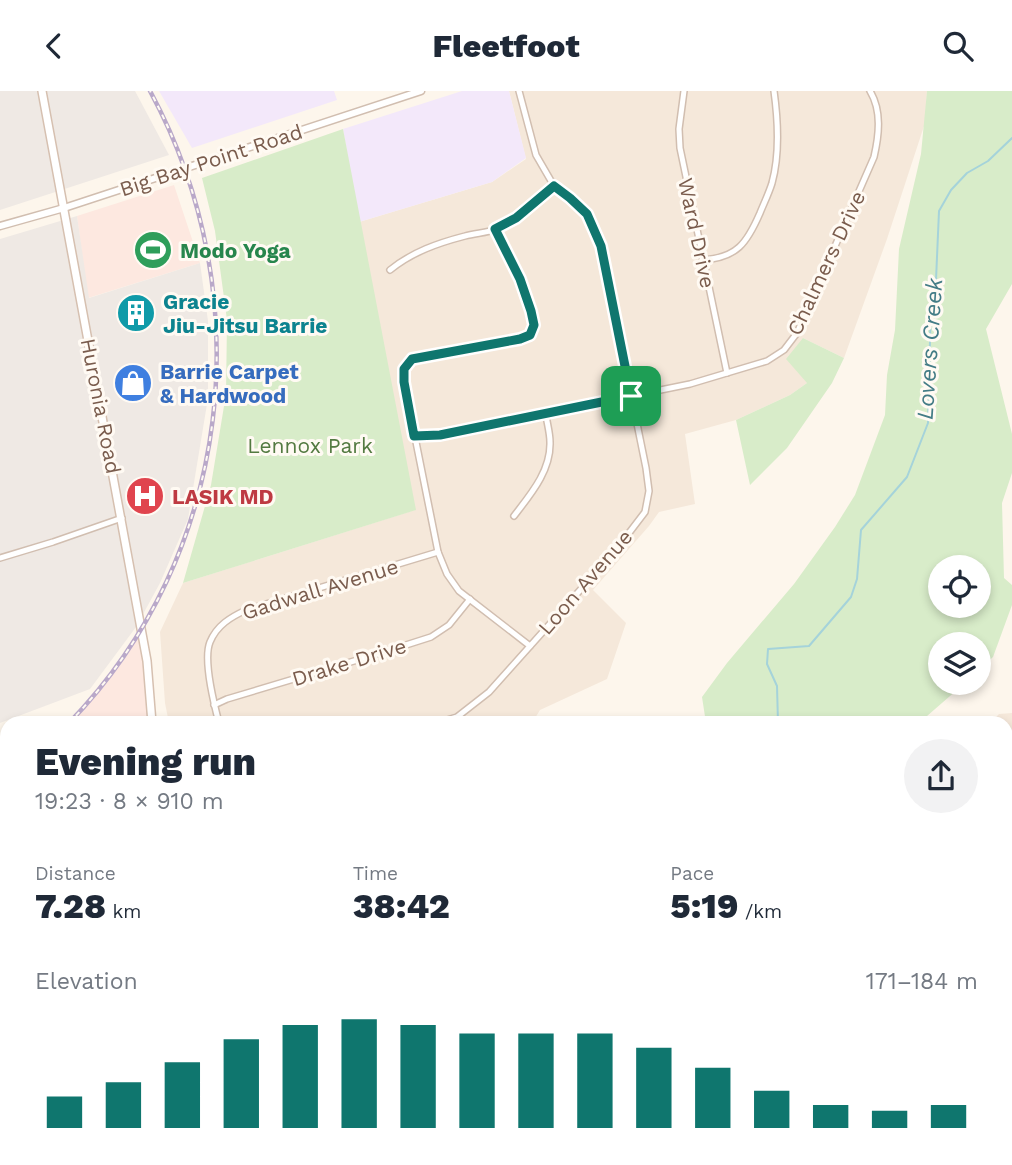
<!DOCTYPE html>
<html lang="en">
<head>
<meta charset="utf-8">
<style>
  body { margin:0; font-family:"Work Sans",sans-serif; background:#f2f2f3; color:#1f2937; height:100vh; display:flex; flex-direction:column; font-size:26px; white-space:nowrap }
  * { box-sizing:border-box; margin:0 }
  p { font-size:23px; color:#747a83 }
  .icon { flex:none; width:38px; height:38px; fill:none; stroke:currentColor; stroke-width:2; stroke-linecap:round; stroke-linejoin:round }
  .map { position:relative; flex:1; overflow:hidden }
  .details { position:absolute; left:0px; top:625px; width:1013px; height:450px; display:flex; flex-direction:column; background:#fff; border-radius:21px 21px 0 0; box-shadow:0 4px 10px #0003 }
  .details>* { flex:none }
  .tools { position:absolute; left:928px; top:464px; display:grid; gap:14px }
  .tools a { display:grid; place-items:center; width:63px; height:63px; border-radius:50%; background:#fff; box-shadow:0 4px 10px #0003; font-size:35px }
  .pin { position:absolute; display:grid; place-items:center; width:60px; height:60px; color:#fff; margin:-30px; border-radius:14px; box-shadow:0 4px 10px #0006 }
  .round { display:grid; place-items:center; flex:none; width:74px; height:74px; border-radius:37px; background:#f2f2f3 }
  .overview { display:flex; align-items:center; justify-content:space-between; height:119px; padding:0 35px }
  h1 { font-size:38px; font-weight:800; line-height:52px }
  .stats { display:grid; grid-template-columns:repeat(3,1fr); gap:10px; height:119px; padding:7px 35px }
  .stats div { display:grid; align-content:center }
  .stats b { font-size:35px; font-weight:800 }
  .stats small { font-size:19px; font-weight:400 }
  .stats p { font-size:19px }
  .chart { height:196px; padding:14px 35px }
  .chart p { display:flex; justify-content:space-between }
  .chart svg { width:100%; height:126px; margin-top:7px; stroke:#0f766e; stroke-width:6 }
  header { display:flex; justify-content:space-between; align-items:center; height:91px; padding:0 35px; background:#fff; font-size:32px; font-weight:800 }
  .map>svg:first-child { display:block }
</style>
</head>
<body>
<header><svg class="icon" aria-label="back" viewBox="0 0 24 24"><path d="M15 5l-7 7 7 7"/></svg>Fleetfoot<svg class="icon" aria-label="search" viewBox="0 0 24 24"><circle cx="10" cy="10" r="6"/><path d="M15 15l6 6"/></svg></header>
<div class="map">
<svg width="1012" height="1074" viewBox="0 0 1012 1074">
  <rect width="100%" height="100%" fill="#fdf6ec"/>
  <g fill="#f5e8da">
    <polygon points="509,0 927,0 925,32 887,148 844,267 803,247 807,292 790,304 736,329 685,343 695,413 659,421 649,435 593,499 626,532 607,588 540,619 532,632 169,632 165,612 160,541 183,492 415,419 359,131 492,91 526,68"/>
    <polygon points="1012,622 1012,755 1006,755 1006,632 990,632 999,623"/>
    <polygon points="1006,781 1012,781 1012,1074 893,1074 894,1068 1006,1068"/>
  </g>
  <g fill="#fde8e0">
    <polygon points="174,94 200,172 88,207 77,125"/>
    <polygon points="142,537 152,632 69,632 106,589"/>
    <polygon points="7,695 7,764 0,764 0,704"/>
  </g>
  <g fill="#efe9e4">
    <polygon points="0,0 135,0 169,64 0,119"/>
    <polygon points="77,125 89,207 200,172 208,230 208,307 188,428 160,492 136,536 90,598 0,632 0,148"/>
  </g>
  <g fill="#f3e8fa">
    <polygon points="159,0 334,0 337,9 192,57"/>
    <polygon points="462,0 509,0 526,67 492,91 359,131 343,38"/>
  </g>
  <g fill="#d8ecc9" fill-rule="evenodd">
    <path d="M927 0H1012V193L986 238 1012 343V382L1002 412 1004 487 1012 494V514L993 566 978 579V553H940V592H965L927 625 914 632H706L702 606 727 572 794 493 835 436 855 404 885 324 887 284 895 239 899 158 921 63ZM940 476H978V514H940Z"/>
    <polygon points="343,38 416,419 183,492 211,394 226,303 227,229 215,140 202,87"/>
    <polygon points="803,247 844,267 832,292 787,357 750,394 736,329 790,304 807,292 786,268"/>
    <rect x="0" y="764" width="7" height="60"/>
    <polygon points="41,1068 791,1068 792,1074 39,1074"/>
  </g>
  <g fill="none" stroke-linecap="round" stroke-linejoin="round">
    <g stroke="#a5d3da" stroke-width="2">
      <polyline points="778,632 777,595 767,573 768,558 809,555 851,506 857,488 861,439 907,386 928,332 931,209 936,189 939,120 951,99 967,82 988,70 1012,47"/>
      <polyline points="1006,771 1012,771"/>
      <polyline points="0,793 7,795"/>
      <polyline points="420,1068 435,1073 468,1074"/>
      <polyline points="509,1074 572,1068"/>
      <polyline points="838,1074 838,1068"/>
    </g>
    <defs>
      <g id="minor">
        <polyline points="684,0 679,38 680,57 727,282"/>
        <polyline points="495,139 520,188 532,221 534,235 530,244 520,248 412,268 404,278 404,291 438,461 447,483 459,500 530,555"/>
        <path d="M702 169C737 167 747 152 760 122 764 112 769 102 772 92 780 63 778 29 774 0"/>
        <path d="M390 179C412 161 438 152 465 145 475 142 487 142 497 138 518 128 536 110 554 95"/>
        <path d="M414 345 440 344 690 293 767 270 784 259 797 242 874 66C879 44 882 20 870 0"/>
        <path d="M514 425C530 404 551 380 550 351 550 342 547 332 546 324"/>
        <polyline points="0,467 53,451 122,427"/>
        <polyline points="214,614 227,608 384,561 431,546 449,534 470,508"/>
        <path d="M219 632C214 613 203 568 210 551 217 534 231 526 246 519L438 461"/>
        <polyline points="437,632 457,626 489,601 616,459 645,421 649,400 646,377 601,155 587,123 570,107 554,95 536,64 519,0"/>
        <polyline points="1006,645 1007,644"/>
        <polyline points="1006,712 1012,712"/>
      </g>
      <g id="tertiary">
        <polyline points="0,135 64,117 421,0"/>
        <polyline points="1006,839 1012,835"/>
        <polyline points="943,1074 946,1068"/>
      </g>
      <g id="secondary">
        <polyline points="42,0 147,570 152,632"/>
        <polyline points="206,1068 207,1074"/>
      </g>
    </defs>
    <use href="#minor" stroke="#d1beb0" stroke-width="8"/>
    <use href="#tertiary" stroke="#d1beb0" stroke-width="9"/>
    <use href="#secondary" stroke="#d6c0b0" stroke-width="10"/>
    <use href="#minor" stroke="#fff" stroke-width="5"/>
    <use href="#tertiary" stroke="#fff" stroke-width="6"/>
    <use href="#secondary" stroke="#fff" stroke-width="7"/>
    <defs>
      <g id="rail">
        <path d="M69 632C233 463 261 205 150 0"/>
        <polyline points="0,704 7,695"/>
      </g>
    </defs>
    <use href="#rail" stroke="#b9a8c9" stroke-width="4.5"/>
    <use href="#rail" stroke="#fffaf3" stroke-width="2" stroke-dasharray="5" stroke-linecap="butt"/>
  </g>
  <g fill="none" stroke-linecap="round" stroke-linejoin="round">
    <defs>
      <polygon id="route" points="554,95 570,107 587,123 601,155 631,305 440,344 414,345 404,291 404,278 412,268 520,248 530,244 534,234 531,220 520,188 495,138 516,127"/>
    </defs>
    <use href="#route" stroke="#fff" stroke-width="14"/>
    <use href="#route" stroke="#0f766e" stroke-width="9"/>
  </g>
  <defs>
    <symbol id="stadium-disc" viewBox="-11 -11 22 22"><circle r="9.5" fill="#2e9e5b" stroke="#fffaf3"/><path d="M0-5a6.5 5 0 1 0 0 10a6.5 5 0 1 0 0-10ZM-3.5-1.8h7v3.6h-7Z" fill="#fff"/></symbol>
    <symbol id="building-disc" viewBox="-11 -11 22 22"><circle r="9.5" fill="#0f9aa8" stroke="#fffaf3"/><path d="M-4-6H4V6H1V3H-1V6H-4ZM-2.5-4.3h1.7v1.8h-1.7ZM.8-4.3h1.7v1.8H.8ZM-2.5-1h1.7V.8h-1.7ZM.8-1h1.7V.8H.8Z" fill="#fff"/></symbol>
    <symbol id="shop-disc" viewBox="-11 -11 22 22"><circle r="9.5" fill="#3f7fe0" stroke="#fffaf3"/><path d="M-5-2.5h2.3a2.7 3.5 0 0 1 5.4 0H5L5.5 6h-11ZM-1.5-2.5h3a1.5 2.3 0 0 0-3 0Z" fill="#fff"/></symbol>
    <symbol id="hospital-disc" viewBox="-11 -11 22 22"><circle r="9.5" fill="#e0444e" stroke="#fffaf3"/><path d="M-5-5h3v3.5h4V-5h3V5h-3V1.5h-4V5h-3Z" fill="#fff"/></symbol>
  </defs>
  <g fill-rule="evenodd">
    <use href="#stadium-disc" x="131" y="137" width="44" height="44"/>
    <use href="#building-disc" x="114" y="200" width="44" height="44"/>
    <use href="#shop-disc" x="111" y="270" width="44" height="44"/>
    <use href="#hospital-disc" x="123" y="383" width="44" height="44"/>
  </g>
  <g text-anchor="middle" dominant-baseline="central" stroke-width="6" stroke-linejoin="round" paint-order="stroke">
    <g font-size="21" fill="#7a5c4d" stroke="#fffaf3">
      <text transform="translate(211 69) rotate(-18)">Big Bay Point Road</text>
      <text transform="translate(697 142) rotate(78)">Ward Drive</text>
      <text transform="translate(826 172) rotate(-65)">Chalmers Drive</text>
      <text transform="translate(101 315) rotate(79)">Huronia Road</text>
      <text transform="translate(585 491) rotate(-49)">Loon Avenue</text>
      <text transform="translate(320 498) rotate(-17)">Gadwall Avenue</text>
      <text transform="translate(349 571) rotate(-17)">Drake Drive</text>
    </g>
    <g font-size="21" font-weight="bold" fill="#27864d" stroke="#fffaf3" text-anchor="start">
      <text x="180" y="159">Modo Yoga</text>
    </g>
    <g font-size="21" font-weight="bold" fill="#0d838f" stroke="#fffaf3" text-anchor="start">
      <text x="163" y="210">Gracie<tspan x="163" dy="24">Jiu-Jitsu Barrie</tspan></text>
    </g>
    <g font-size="21" font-weight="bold" fill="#366cbe" stroke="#fffaf3" text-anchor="start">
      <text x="160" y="280">Barrie Carpet<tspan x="160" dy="24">&amp; Hardwood</tspan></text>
    </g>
    <g font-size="21" fill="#537a41" stroke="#fffaf3">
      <text x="310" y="354">Lennox Park</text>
    </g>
    <g font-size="21" font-weight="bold" fill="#be3a42" stroke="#fffaf3" text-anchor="start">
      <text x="172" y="405">LASIK MD</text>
    </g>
    <g font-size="23" font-style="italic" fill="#437c86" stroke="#fffaf3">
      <text transform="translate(930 258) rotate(-86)">Lovers Creek</text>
    </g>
  </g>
</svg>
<div class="tools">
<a><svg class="icon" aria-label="locate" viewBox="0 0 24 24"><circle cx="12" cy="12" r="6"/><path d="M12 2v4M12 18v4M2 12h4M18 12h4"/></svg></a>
<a><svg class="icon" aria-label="layers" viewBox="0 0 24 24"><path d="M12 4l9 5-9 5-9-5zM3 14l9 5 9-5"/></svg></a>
</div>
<div class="pin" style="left:631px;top:305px;background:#1e9e55"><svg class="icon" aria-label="arrive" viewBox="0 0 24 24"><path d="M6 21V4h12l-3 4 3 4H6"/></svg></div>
<section class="details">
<div class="overview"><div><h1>Evening run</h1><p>19:23 · 8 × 910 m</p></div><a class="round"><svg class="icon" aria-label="share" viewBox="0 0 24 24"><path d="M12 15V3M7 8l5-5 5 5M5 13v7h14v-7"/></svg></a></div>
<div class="stats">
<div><p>Distance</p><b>7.28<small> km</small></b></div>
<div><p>Time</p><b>38:42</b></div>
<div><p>Pace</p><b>5:19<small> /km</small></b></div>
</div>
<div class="chart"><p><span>Elevation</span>171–184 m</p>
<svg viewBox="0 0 160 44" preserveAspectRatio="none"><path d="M5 44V33M15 44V28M25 44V21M35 44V13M45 44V8M55 44V6M65 44V8M75 44V11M85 44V11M95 44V11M105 44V16M115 44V23M125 44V31M135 44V36M145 44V38M155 44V36"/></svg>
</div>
</section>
</div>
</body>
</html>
